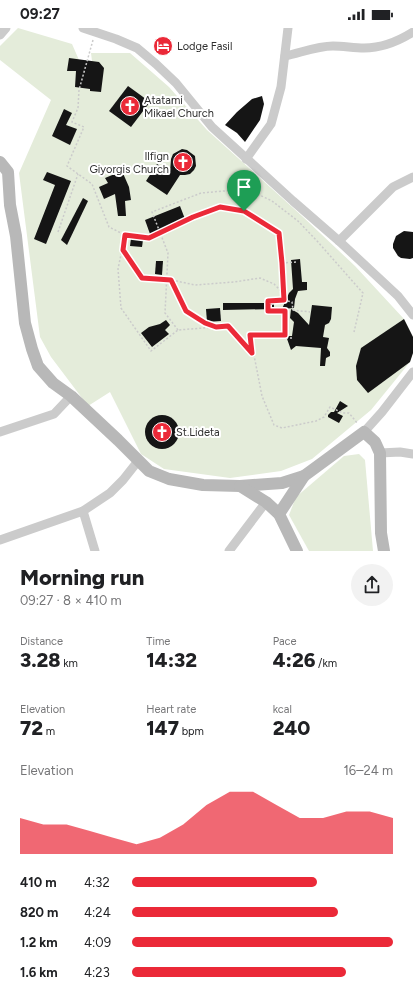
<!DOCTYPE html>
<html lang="en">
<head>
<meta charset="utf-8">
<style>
  body { margin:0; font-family:Figtree,sans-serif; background:#f2f2f2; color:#202124; height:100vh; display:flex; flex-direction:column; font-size:15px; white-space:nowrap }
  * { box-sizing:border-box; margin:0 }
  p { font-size:13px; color:#757577 }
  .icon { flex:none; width:22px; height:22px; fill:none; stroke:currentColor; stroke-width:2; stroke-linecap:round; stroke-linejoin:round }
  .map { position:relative; height:523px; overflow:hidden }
  .sheet { display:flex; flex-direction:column; background:#fff; flex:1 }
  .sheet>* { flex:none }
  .pin { position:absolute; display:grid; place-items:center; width:34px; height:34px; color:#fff; margin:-41px -17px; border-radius:50% 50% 50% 0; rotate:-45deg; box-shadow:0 0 4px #0007 }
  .pin .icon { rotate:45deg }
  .round { display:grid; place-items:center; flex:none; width:42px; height:42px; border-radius:21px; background:#f2f2f2 }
  .head { display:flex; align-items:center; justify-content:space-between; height:68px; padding:0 20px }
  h1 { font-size:22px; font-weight:800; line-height:30px }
  .stats { display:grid; grid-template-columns:repeat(3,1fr); gap:6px; height:68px; padding:4px 20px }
  .stats div { display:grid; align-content:center }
  .stats b { font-size:20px; font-weight:800 }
  .stats small { font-size:11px; font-weight:400 }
  .stats p { font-size:11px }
  .chart { height:112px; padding:8px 20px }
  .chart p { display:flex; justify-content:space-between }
  .chart svg { width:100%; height:72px; margin-top:4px; fill:#eb2938; opacity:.7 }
  ul { padding:0 20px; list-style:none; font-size:13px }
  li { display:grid; grid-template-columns:64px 48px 1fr; align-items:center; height:30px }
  li i { height:10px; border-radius:5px; background:#eb2938 }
  .status { display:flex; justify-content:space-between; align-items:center; height:28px; padding:0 20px; background:#fff; direction:ltr }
  .status svg { height:11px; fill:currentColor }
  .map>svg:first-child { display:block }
</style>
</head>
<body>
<div class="status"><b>09:27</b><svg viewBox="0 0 49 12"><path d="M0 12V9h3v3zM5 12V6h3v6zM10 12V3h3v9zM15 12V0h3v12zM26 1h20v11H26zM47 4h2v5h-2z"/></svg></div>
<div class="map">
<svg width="413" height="523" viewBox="0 0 413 523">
  <rect width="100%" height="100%" fill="#fff"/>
  <g fill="#e4ecda">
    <polygon points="18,0 72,16 79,32 92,33 91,25 130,25 169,59 207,102 302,188 355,238 404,291 413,309 413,325 410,334 371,382 312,431 281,443 230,450 164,441 141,426 110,364 88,378 51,329 40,309 19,145 51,72 0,32 0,18"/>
    <polygon points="359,426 365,432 373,523 309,523 289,487 296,469 344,428"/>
  </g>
  <g fill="#151515">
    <polygon points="69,30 99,34 104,40 101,64 90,63 90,61 75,59 76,43 67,43"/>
    <polygon points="128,58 150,74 131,99 109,83"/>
    <polygon points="262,68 264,76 260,92 245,114 237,105 225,97 237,84 252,71"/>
    <polygon points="64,81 72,85 66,97 77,101 70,117 52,108"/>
    <polygon points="182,121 187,122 195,128 196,138 194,142 190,146 185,147 180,147 167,167 146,153 157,136 170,144 171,131 173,126"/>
    <polygon points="122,143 129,159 131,172 125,173 126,188 118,188 115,166 104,171 99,159 108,155 105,150"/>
    <polygon points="47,144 71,153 46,216 34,211 55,157 43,152"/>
    <polygon points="83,170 88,173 67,217 61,212"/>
    <polygon points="180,178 185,191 150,206 145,192"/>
    <polygon points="404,203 413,204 413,230 410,231 401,230 398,228 393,220 393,216 396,208"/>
    <polygon points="131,210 143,212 142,219 130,218"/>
    <polygon points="300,231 302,254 307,254 307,262 298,263 295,271 294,280 282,281 289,265 293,261 291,232"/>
    <polygon points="156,233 163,233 162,247 155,246"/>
    <polygon points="223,275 274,275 274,281 223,282"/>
    <polygon points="312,277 332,279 331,291 329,295 325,297 323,309 329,310 327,320 330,324 330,328 326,330 325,338 320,338 321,320 296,318 291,322 286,308 292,308 294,294 290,290 291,281 298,285 309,297"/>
    <polygon points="220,280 221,293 207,294 206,281"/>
    <polygon points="404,291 413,309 413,325 410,334 368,365 357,352 356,338 361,320"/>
    <polygon points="166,292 170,297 165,302 169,306 152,319 141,305 149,299 160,296"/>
    <polygon points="340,373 348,378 337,385 343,388 339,395 328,389 328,387 331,384 334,384"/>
    <circle cx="162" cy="404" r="17"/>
  </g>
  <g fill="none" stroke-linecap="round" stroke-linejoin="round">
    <g stroke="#cbcbcb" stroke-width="1.5" stroke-dasharray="2 2" stroke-linecap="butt">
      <polyline points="93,12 79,62 78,80 72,94 84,99 67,138 92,156 109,199 125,207"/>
      <polyline points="58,204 78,146"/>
      <polyline points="123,222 142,250 167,251 195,257 234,254 260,250 274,256 283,265"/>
      <polyline points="296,234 283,235 284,272 268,273 268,283 285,283 285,307 250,307 262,368 274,397 282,400 316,393 324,389 330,379 343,385 349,385 358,396"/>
      <polyline points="171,252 186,283 205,295 214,298"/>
      <polyline points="284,272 292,274 293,282 310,284"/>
      <polyline points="178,302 165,285 168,225 152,184 201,165 247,161 272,173 298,193 318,214 363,265 354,304"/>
      <polyline points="250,310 293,310"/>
      <polyline points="253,325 229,298 178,302 151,323 121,280 118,241 125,207 149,210 193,189 220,179 244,183 279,205 283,235"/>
    </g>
    <g stroke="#cbcbcb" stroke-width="9">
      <polyline points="83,0 116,11 137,20 156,36 176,55 212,99 293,173 339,213 398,268 413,287"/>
      <polyline points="0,7 6,0"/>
      <path d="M285 28C300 25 317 18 333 18 343 18 354 20 364 20 382 20 397 14 413 4"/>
      <polyline points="246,131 271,96 281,59 288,0"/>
      <polyline points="339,213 393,159 413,149"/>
      <polyline points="0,404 54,386 71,368"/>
      <polyline points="364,404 382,384 413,344"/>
      <polyline points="380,425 400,424 413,426"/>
      <polyline points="83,483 95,523"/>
      <polyline points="0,512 83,483 110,465 123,452 138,433"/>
      <polyline points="229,523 266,474"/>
    </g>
    <g stroke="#b8b8b8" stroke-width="12">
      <polyline points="0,134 8,144 10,177 16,208 25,295 32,321 38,338 53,355 71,368 118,412 149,443 169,451 203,457 240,458 282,455 304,448 364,404 375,414 380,425 381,505 384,523"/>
      <polyline points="240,458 266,474 279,486 297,523"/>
      <polyline points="279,486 304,448"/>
    </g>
  </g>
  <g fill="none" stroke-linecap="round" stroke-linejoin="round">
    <defs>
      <polygon id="route" points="220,179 244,183 279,205 282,235 284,272 268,273 268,283 285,283 285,307 250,307 252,325 228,298 216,299 205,295 186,283 171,252 142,250 123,222 125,207 149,210 193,189"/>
    </defs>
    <use href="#route" stroke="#fff" stroke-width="8"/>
    <use href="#route" stroke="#eb2938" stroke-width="5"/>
  </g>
  <defs>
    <symbol id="hotel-disc" viewBox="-11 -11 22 22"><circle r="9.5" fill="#eb2938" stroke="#fff"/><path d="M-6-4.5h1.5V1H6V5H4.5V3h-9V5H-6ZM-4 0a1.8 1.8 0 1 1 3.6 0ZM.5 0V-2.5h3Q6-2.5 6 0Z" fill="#fff"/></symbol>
    <symbol id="church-disc" viewBox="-11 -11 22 22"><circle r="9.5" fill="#eb2938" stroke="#fff"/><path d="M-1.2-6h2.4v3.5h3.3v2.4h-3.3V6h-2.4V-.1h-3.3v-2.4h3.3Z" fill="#fff"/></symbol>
  </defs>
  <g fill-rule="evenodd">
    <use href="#hotel-disc" x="152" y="7" width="22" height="22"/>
    <use href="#church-disc" x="119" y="67" width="22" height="22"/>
    <use href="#church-disc" x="172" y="123" width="22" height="22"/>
    <use href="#church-disc" x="151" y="393" width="22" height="22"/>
  </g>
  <g text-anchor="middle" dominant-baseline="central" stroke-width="4" stroke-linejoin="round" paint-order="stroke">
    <g font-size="11" fill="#2e2e2e" stroke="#fff" text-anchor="start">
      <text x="177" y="18">Lodge Fasil</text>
      <text x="144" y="72">Atatami<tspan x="144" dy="13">Mikael Church</tspan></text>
      <text x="169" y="128" text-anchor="end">Ilfign<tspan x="169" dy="13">Giyorgis Church</tspan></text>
      <text x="176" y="404">St.Lideta</text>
    </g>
  </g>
</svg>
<div class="pin" style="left:244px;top:183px;background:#1e9e55"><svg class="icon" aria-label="arrive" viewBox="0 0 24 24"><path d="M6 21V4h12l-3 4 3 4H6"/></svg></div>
</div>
<section class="sheet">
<div class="head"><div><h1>Morning run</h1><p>09:27 · 8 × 410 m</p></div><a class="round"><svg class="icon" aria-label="share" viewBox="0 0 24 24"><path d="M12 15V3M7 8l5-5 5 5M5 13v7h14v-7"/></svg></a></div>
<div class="stats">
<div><p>Distance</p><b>3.28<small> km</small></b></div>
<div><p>Time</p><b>14:32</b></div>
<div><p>Pace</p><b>4:26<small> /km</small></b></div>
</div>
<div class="stats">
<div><p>Elevation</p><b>72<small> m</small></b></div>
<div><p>Heart rate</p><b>147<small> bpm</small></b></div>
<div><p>kcal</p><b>240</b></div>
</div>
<div class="chart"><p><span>Elevation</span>16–24 m</p>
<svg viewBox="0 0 160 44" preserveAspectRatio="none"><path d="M0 44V22L10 26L20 26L30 30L40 34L50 38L60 34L70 26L80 14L90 6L100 6L110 14L120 22L130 22L140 18L150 18L160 22V44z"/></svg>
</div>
<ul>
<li><b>410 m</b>4:32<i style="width:71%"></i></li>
<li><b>820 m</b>4:24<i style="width:79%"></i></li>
<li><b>1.2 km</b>4:09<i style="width:100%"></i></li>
<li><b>1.6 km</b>4:23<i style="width:82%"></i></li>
</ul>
</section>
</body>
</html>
